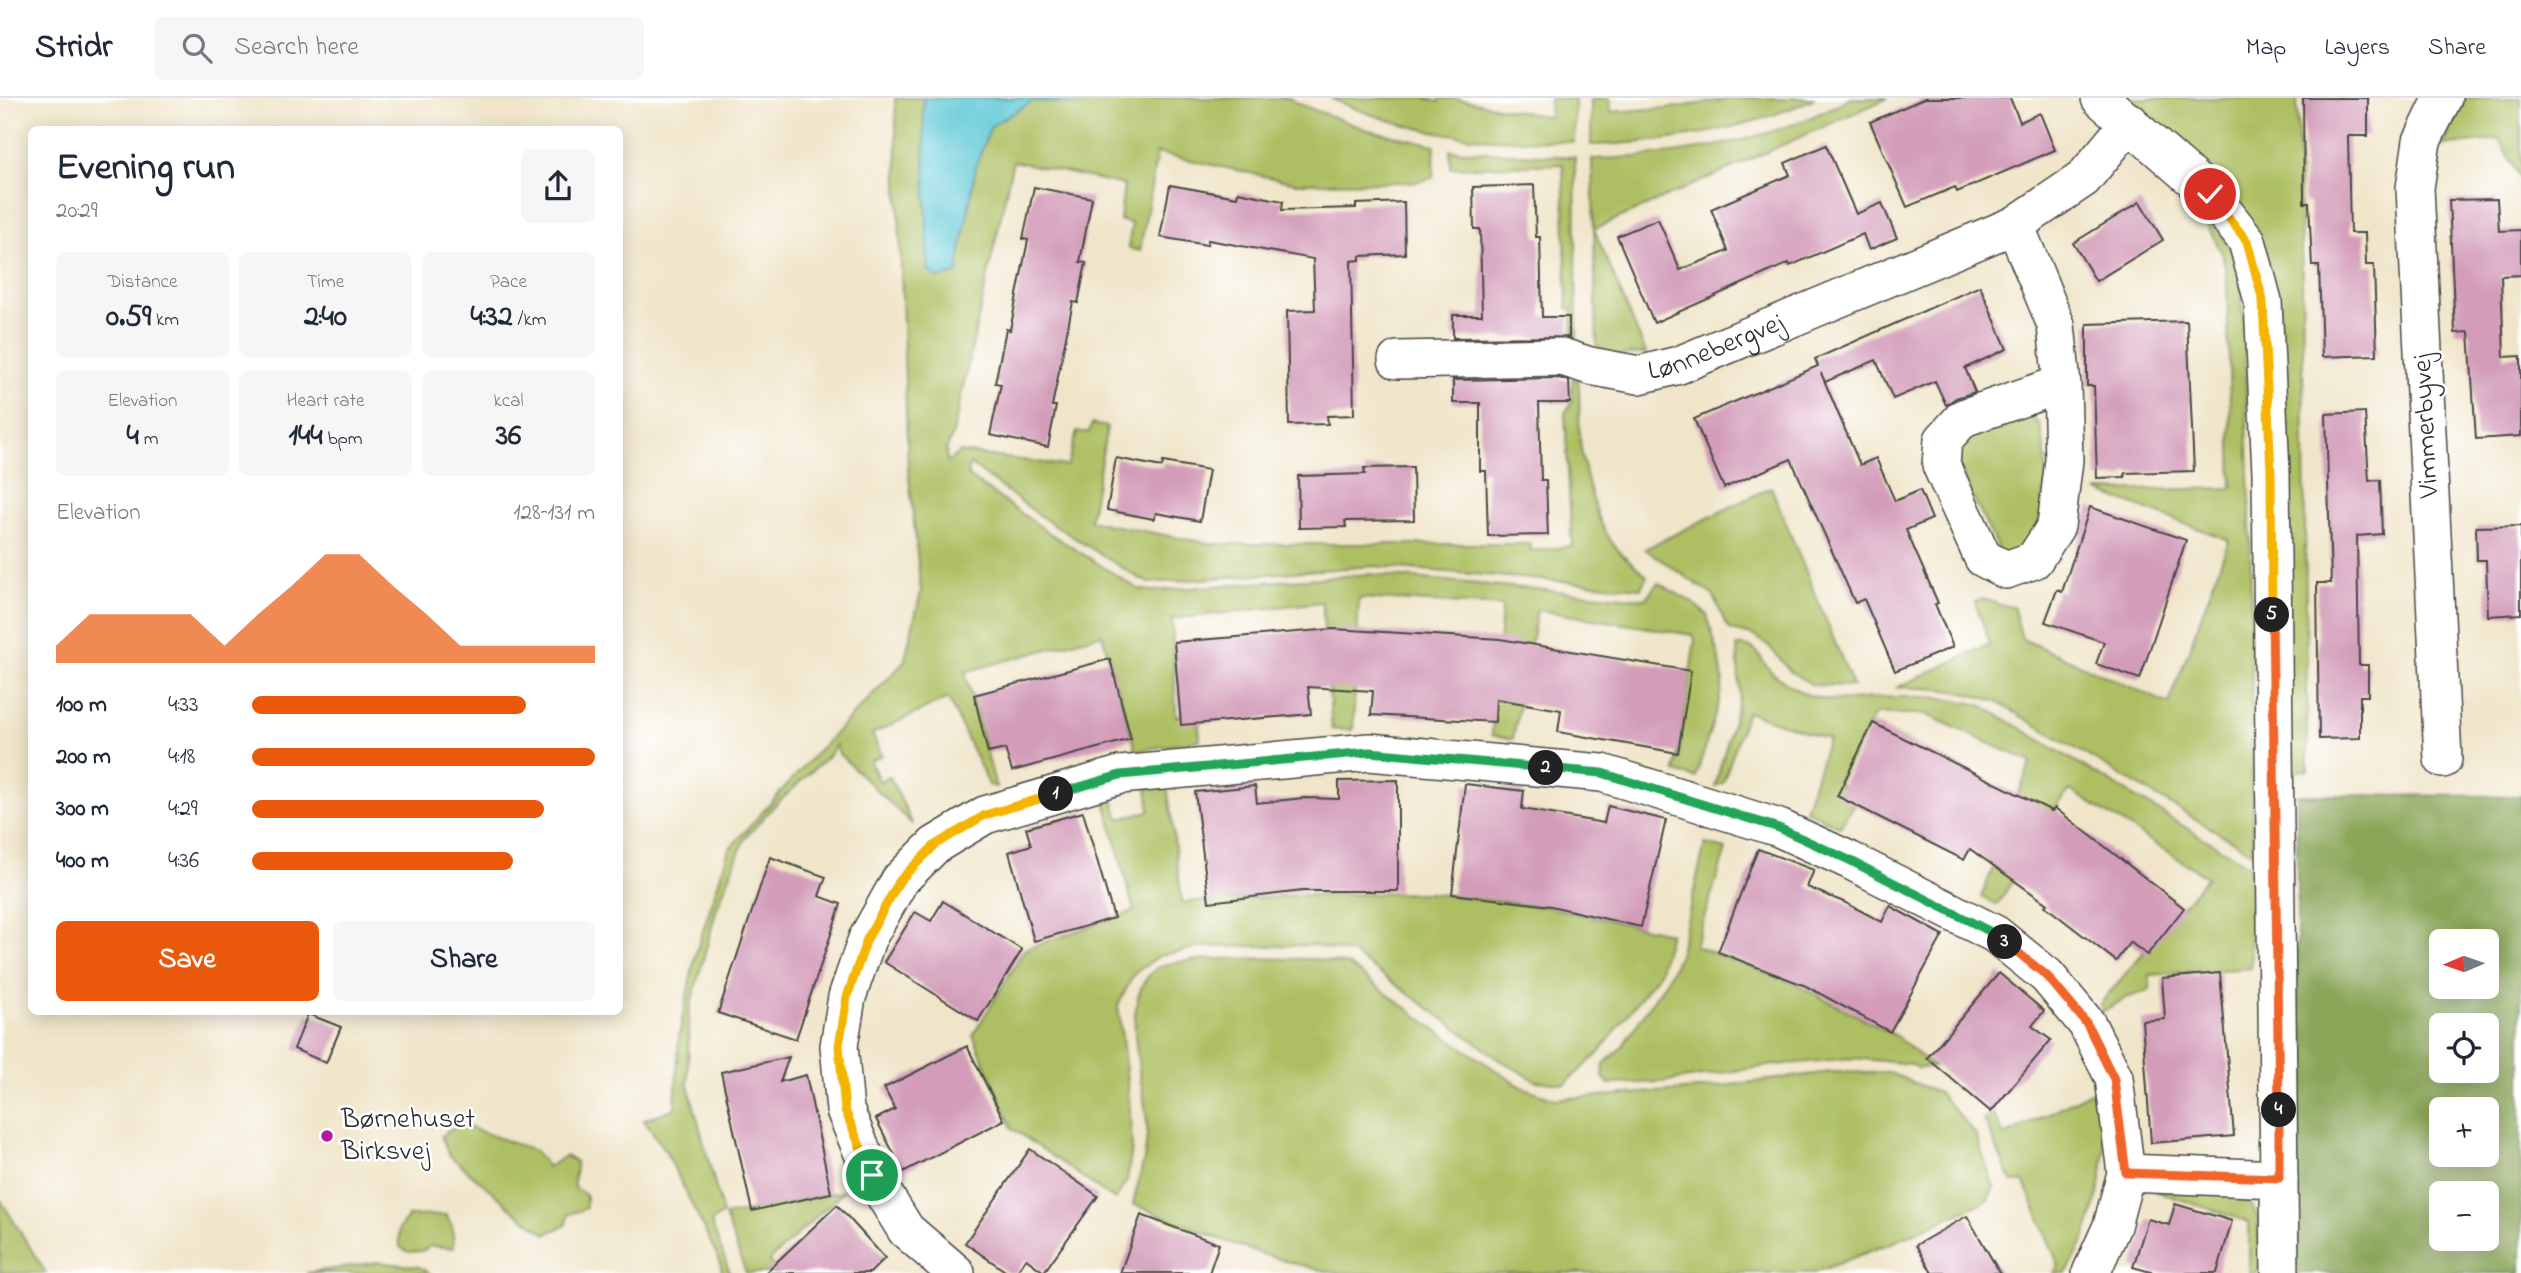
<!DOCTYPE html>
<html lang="en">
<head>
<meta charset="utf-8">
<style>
  body { margin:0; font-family:"Indie Flower",sans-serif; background:#f6f6f7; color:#1f2937; height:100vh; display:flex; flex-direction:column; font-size:26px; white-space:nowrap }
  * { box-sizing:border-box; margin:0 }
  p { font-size:23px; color:#747a83 }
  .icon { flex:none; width:38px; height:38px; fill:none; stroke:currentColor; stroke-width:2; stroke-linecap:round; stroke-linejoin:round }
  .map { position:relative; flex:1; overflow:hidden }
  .panel { position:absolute; left:28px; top:28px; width:595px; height:889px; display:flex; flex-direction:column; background:#fff; border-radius:10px; box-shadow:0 4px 18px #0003 }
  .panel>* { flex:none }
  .needle { width:46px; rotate:268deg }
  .buttons { position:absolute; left:2429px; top:831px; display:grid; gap:14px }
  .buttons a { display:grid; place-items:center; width:70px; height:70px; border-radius:10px; background:#fff; box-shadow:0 4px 18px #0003; font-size:35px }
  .pin { position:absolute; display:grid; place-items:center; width:60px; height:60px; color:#fff; margin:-30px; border:4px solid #fff; border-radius:50%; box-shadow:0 2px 7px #0007 }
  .km { position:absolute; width:35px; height:35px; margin:-18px; border-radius:50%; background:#222; color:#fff; font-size:19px; line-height:35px; text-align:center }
  .round { display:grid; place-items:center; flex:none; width:74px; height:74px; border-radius:10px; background:#f6f6f7 }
  .head { display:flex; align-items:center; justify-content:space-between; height:119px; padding:0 28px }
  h1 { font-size:38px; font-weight:700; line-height:52px }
  .figures { display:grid; grid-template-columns:repeat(3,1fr); gap:10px; height:119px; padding:7px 28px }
  .figures div { display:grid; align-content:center; border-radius:10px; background:#f6f6f7; text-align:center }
  .figures b { font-size:30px; font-weight:700 }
  .figures small { font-size:19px; font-weight:400 }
  .figures p { font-size:19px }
  .chart { height:196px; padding:14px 28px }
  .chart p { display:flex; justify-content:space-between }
  .chart svg { width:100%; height:126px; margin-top:7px; fill:#ea580c; opacity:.7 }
  .primary-button { display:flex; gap:14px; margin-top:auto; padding:14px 28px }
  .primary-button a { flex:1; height:80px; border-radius:10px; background:#ea580c; color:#fff; font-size:28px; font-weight:700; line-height:80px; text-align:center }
  .primary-button a+a { background:#f6f6f7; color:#1f2937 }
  ul { padding:0 28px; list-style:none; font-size:23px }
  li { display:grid; grid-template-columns:112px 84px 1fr; align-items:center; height:52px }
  li i { height:18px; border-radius:9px; background:#ea580c }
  header { display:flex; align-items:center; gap:42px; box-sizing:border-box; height:98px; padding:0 35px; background:#fff; border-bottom:2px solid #e0e1e3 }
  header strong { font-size:33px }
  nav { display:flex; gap:38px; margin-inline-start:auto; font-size:24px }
  .search { width:490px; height:63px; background:#f6f6f7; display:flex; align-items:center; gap:18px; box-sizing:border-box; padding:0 24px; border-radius:10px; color:#747a83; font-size:26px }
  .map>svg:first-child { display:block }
</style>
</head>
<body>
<header>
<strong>Stridr</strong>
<div class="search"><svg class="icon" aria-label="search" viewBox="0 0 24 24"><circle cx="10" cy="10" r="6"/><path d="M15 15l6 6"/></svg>Search here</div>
<nav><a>Map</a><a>Layers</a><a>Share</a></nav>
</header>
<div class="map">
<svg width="2521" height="1175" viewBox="0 0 2521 1175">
  <rect width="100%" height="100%" fill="#fff"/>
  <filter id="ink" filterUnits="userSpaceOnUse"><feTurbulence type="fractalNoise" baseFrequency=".0143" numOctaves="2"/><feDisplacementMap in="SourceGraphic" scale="14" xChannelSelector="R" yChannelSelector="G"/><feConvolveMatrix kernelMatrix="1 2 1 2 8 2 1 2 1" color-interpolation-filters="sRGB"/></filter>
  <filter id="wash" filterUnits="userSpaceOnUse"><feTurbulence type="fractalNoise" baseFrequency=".00686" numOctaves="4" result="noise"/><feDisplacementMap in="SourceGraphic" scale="28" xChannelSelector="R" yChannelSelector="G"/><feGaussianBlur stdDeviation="1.57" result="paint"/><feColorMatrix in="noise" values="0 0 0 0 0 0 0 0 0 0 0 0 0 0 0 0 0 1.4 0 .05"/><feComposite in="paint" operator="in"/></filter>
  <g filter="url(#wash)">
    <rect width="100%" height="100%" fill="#f0e5c9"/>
    <g fill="#adbf62" stroke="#6c7546" stroke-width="2">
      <path d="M895 0H1290L1299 6 1365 31 1435 47 1433 80 1416 84 1296 85 1157 55 1140 153 1128 150 1132 126 1120 122 1124 87 1013 63 953 335 946 352 947 364 960 354 1067 368 1077 334H1089L1092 326 1107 329 1090 423 1212 446H1530L1531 453 1572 448 1565 315 1573 302 1572 281H1578C1581 301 1578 321 1580 341 1582 366 1594 414 1606 435 1615 453 1633 465 1647 478L1641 490 1373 468 1150 485 1140 481 1043 420 970 366 968 378 1048 434 1138 491 1152 493 1369 476 1645 501 1658 485 1692 504 1707 517 1717 552 1723 581 1719 603 1696 680 1675 674 1695 542 1693 537 1537 512 1513 641 1492 637 1502 508 1359 500 1353 632 1332 631 1322 504 1172 521 1176 618 1198 615 1200 642 1136 653 1102 536 965 574 996 689 989 687 948 600 872 636 882 657 870 663 879 683 890 679 913 727 839 656 836 647 829 657 773 709 745 740 717 810 689 914 688 986 723 1116 711 1124 730 1175H722L720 1163 666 1054 644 1022 675 1010 679 938 695 858 729 751 817 654 904 564 921 494 908 368Z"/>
      <path d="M1330 0H1426L1439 4 1440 0H1453L1549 19 1550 0H1575L1574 44C1533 42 1490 43 1449 36 1408 30 1368 17 1330 0Z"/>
      <path d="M1591 0H1610L1611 14 1679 9 1736 0H1815C1745 33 1667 45 1591 47Z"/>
      <path d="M1850 0H1888L1594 131 1646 255 1614 257 1597 249 1592 61C1678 59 1774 43 1850 0Z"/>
      <polygon points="2121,0 2297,0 2302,180 2308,672 2291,674 2279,205"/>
      <polygon points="2464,0 2521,0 2521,82 2499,41 2443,48"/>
      <polygon points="1450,52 1575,59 1577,244 1573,244 1572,211 1567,210 1563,66 1451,70"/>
      <path d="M2201 108 2236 158 2242 186 2250 403 2253 755 1995 603C1959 592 1933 589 1896 590L1990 546 1975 504 1983 500 1999 507 2013 508 2022 541 2169 606 2229 442 2097 393 2232 390 2227 182 2223 157 2205 123Z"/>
      <path d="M2026 317 2039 325C2052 369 2046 412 2028 453L2002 460 1952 355 1975 334Z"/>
      <polygon points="1771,389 1853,588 1813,587 1791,574 1767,546 1752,537 1731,532 1725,525 1714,498 1645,451"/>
      <path d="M1737 548C1763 547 1757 562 1773 575 1783 584 1801 595 1815 599 1834 605 1856 601 1875 600 1914 598 1945 597 1983 608L2250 768 2251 870 2150 877V892L2126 900 2102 914 2100 906 2207 779 2070 692 2014 758 2023 767 1997 807 1981 799 2000 753 1997 750 2031 664 1925 616H1875L1838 685 1858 698 1840 729 1805 712 1828 641 1747 614 1723 685 1715 688 1740 598Z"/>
      <polygon points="1167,686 1182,804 1309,797 1429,795 1546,809 1670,835 1659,875 1598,956 1565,986 1536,983 1502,963 1353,856 1312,847 1201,849 1159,858 1134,876 1118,907 1129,999 1132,1050 1127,1082 1115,1102 1012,1030 973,937 1025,851 1134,813 1105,703 1113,701 1119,721 1150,713 1147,690"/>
      <polygon points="1705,746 1726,751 1695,848 1798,887 1896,938 1934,969 1917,970 1910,966 1853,960 1775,967 1662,984 1609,986 1603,979 1604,966 1621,950 1665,885 1679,857"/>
      <path d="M1316 861 1348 867 1435 931 1521 989 1556 1001 1699 991 1831 974 1890 975 1939 995 1975 1035 1994 1089 1988 1102 1906 1139 1814 1175H1336C1265 1162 1200 1133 1133 1106 1139 1081 1148 1054 1147 1027 1145 984 1115 900 1157 870 1175 857 1289 861 1316 861Z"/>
      <path d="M2098 990C2100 1010 2104 1031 2104 1050 2104 1088 2087 1145 2066 1175H2054L2059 1168 2024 1084H2012L1984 1022 1993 1016 2005 1038Z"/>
      <path d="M460 1026 535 1053 548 1069 565 1058 576 1064C577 1073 573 1080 574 1089L586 1097V1110L568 1117 566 1127 546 1136 517 1115 449 1057 441 1038Z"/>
      <polygon points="2221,1090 2251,1106 2258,1120 2259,1175 2249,1175 2249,1124 2155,1093"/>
      <polygon points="844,1093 769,1163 778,1175 746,1175 725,1118"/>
      <polygon points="0,1101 46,1175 0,1175"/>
      <polygon points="446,1117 452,1128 454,1150 431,1148 422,1153 408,1154 400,1149 399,1130 409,1118"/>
      <polygon points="378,1164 420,1169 429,1175 306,1175"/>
    </g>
    <path fill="#8aa658" stroke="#5a6842" stroke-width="2" fill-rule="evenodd" d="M2297 697 2521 698V1175H2299L2297 1151ZM2441 844H2487V889H2441ZM2441 928H2487V973H2441ZM2441 1012H2487V1057H2441ZM2441 1096H2487V1141H2441Z"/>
    <polygon fill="#5ec9d6" stroke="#447a80" stroke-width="2" points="923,0 1112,0 1111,3 1078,6 1033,3 991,28 976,68 957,176 938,180 928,172"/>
    <g id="blocks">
      <g fill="#d39db9">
        <polygon points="1925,0 2010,0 2020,24 2040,15 2055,52 1957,94 1955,89 1907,109 1870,24"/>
        <polygon points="2303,0 2368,0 2368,38 2348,38 2350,135 2365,135 2366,167 2374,167 2377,257 2322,259 2319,168 2312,168 2309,105 2304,105"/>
        <polygon points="1826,47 1856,116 1882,105 1897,140 1869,152 1863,136 1790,168 1789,165 1654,225 1617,138 1658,121 1680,172 1728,153 1711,111 1790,77 1785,65"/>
        <polygon points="1170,87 1237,99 1238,94 1283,103 1282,112 1356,110 1356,106 1404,104 1405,156 1360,158 1360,162 1351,163 1354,317 1327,318 1328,326 1289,327 1287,213 1315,212 1313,161 1208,142 1207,147 1160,139"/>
        <polygon points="1534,87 1536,139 1540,139 1542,219 1569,219 1569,239 1453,240 1453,217 1482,217 1480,131 1474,131 1473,89"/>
        <polygon points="1034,89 1092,100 1080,164 1086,165 1078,205 1073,204 1052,308 1056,308 1048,349 990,337 1001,286 995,285 1006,231 1010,232 1028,142 1023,141"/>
        <polygon points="2497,101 2499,133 2521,132 2521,177 2501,178 2504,259 2521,258 2521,338 2476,341 2469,234 2455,235 2449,102"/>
        <polygon points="2140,104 2163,142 2096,183 2073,145"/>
        <polygon points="1980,188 2007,251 1965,270 1975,294 1956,300 1946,307 1935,283 1893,301 1876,262 1825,284 1821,275 1860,367 1876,360 1895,403 1920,392 1932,421 1906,432 1938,505 1935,506 1953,549 1895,573 1864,501 1855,505 1791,361 1724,390 1694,321 1818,268 1815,261"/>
        <polygon points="2187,223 2194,373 2125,375 2125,379 2097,380 2094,288 2087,288 2087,226"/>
        <polygon points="1559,280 1569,283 1570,305 1539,305 1541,382 1546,382 1548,437 1488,438 1486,373 1480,373 1480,305 1453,305 1453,282"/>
        <polygon points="2365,314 2369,383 2380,382 2382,436 2357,438 2359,567 2368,567 2368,598 2360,598 2360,640 2319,641 2317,485 2331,485 2326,316"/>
        <polygon points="1116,360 1162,369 1163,364 1209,372 1200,423 1156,415 1154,421 1107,412"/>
        <polygon points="1413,369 1414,422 1345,423 1346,429 1299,430 1298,378 1365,376 1364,370"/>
        <polygon points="2090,409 2186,442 2140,581 2096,566 2104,544 2045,524 2057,492 2062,494"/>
        <polygon points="2521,428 2521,516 2488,518 2486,462 2477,462 2476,429"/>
        <polygon points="1334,531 1500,541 1691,573 1678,655 1558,634 1561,612 1496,601 1495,624 1371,617 1373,593 1308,589 1311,616 1181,627 1174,544"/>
        <polygon points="1110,561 1131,641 1012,673 1005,651 988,655 974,597"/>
        <polygon points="1873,625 2052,713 2055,710 2184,810 2147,857 2130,844 2116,863 2045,808 2047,806 1970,751 1964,762 1837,698"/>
        <polygon points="1398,682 1398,793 1303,793 1209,804 1195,694 1255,688 1257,705 1303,700 1339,701 1339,683"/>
        <polygon points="1465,686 1524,693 1522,711 1604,725 1608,708 1666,722 1641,829 1551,808 1452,796"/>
        <polygon points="1083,714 1114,820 1034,843 1009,754 1031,747 1026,730"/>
        <polygon points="1758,751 1814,772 1807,789 1846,805 1882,824 1890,808 1943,837 1890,934 1806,888 1718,854"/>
        <polygon points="770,759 826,779 819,798 841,806 796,941 718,915"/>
        <polygon points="943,803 1022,852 978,923 884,864 915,814 931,823"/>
        <polygon points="1999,875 2044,913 2032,928 2051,942 1991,1014 1927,960"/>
        <polygon points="2220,875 2234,1038 2151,1045 2142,923 2165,921 2162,880"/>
        <polygon points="308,916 341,929 326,965 294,951"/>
        <polygon points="967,948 1004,1022 903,1074 876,1021 895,1011 884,990"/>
        <polygon points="789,959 780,984 806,977 831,1095 752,1113 721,974"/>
        <polygon points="1030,1051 1098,1098 1044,1174 1026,1161 1016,1175 1008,1175 965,1145"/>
        <polygon points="2175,1106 2232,1123 2217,1175 2154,1175 2133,1169 2148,1121 2169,1127"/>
        <polygon points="837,1107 885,1160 870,1175 765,1175"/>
        <polygon points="1141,1117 1219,1146 1209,1175 1120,1175"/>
        <polygon points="1967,1118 2000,1175 1932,1175 1916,1147"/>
      </g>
    </g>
  </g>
  <g filter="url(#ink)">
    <use href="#blocks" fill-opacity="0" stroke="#494743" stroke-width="2"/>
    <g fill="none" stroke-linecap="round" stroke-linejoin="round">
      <defs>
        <g id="minor">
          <polyline points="2100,0 2210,96 2247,143 2263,203 2271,375 2280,1175"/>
          <polyline points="2015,127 2056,227 2062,286 2064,362 2056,428 2034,462 2006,472 1983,460 1941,367 1943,342 1963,320 2062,286"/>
          <path id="s1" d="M1397 262 1562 259 1590 268 1639 277 1679 267 2015 127 2083 81 2130 24"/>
          <polyline points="2443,661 2415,90 2422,43 2443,0"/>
          <polyline points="2126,1075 2279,1081"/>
          <polyline points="956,1175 906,1132 872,1077 845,1012 839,948 847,899 867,841 900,782 935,747 985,717 1120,677 1369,654 1602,675 1779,730 1849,762 1995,836 2047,878 2087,926 2114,980 2126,1075 2112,1128 2091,1175"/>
        </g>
      </defs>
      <use href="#minor" stroke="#494743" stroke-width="40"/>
      <use href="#minor" stroke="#fff" stroke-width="37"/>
    </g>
  </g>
  <g fill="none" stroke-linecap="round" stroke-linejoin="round" filter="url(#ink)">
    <defs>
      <polyline id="split-1" points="872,1077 845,1012 839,948 847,899 867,841 900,782 935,747 985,717 1056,696"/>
      <polyline id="split-2" points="1056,696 1120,677 1369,654 1546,670"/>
      <polyline id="split-3" points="1546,670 1602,675 1779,730 1849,762 1995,836 2005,844"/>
      <polyline id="split-4" points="2005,844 2047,878 2087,926 2114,981 2126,1075 2279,1080 2279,1012"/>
      <polyline id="split-5" points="2272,517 2279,1012"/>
      <polyline id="split-6" points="2210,96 2247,143 2263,203 2271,375 2272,517"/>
    </defs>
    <use href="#split-1" stroke="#fff" stroke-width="14"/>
    <use href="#split-2" stroke="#fff" stroke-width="14"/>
    <use href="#split-3" stroke="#fff" stroke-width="14"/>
    <use href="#split-4" stroke="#fff" stroke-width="14"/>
    <use href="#split-5" stroke="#fff" stroke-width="14"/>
    <use href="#split-6" stroke="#fff" stroke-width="14"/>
    <use href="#split-1" stroke="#f5b400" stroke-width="9"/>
    <use href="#split-2" stroke="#22a559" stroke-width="9"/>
    <use href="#split-3" stroke="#22a559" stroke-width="9"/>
    <use href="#split-4" stroke="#f0652b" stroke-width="9"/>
    <use href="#split-5" stroke="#f0652b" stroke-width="9"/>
    <use href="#split-6" stroke="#f5b400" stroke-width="9"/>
  </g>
  <circle fill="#b5179e" stroke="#fff" stroke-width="2.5" cx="327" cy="1038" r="7"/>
  <g text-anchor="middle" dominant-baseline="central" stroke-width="5" stroke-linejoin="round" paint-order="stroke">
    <g font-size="28" fill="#2b2b2b" stroke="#fff">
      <text stroke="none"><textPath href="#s1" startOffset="326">Lønnebergvej</textPath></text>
      <text transform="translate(2427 328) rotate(-93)">Vimmerbyvej</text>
    </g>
    <g font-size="28" fill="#2b2b2b" stroke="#fff" text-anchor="start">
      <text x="341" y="1022">Børnehuset<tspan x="341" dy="32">Birksvej</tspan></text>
    </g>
  </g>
</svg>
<div class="buttons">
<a><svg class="needle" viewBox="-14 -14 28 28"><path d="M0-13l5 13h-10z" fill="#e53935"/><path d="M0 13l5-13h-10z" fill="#747a83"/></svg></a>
<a><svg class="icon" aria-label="locate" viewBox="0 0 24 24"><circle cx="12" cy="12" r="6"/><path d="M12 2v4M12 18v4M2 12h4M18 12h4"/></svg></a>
<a>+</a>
<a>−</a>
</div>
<div class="pin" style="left:872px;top:1077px;background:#1e9e55"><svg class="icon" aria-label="arrive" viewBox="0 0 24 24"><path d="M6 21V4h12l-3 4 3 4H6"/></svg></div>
<div class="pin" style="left:2210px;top:96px;background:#d93025"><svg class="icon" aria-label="check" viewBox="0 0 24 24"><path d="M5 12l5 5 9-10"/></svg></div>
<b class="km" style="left:1056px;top:696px">1</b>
<b class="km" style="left:1546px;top:670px">2</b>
<b class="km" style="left:2005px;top:844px">3</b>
<b class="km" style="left:2279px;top:1012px">4</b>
<b class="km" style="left:2272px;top:517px">5</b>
<section class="panel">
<div class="head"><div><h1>Evening run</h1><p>20:29</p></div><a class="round"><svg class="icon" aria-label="share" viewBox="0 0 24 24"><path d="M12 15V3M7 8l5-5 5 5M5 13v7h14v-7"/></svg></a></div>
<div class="figures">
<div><p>Distance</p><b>0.59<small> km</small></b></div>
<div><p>Time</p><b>2:40</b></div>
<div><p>Pace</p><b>4:32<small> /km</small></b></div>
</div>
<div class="figures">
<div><p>Elevation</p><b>4<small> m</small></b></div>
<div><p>Heart rate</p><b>144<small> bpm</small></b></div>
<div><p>kcal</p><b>36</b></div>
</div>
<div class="chart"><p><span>Elevation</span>128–131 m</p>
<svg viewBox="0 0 160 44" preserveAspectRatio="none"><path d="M0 44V38L10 27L20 27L30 27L40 27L50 38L60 27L70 17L80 6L90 6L100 17L110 27L120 38L130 38L140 38L150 38L160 38V44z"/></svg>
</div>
<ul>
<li><b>100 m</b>4:33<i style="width:80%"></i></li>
<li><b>200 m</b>4:18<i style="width:100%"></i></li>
<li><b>300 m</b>4:29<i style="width:85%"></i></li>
<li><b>400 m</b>4:36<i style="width:76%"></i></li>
</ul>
<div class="primary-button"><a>Save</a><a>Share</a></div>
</section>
</div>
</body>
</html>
